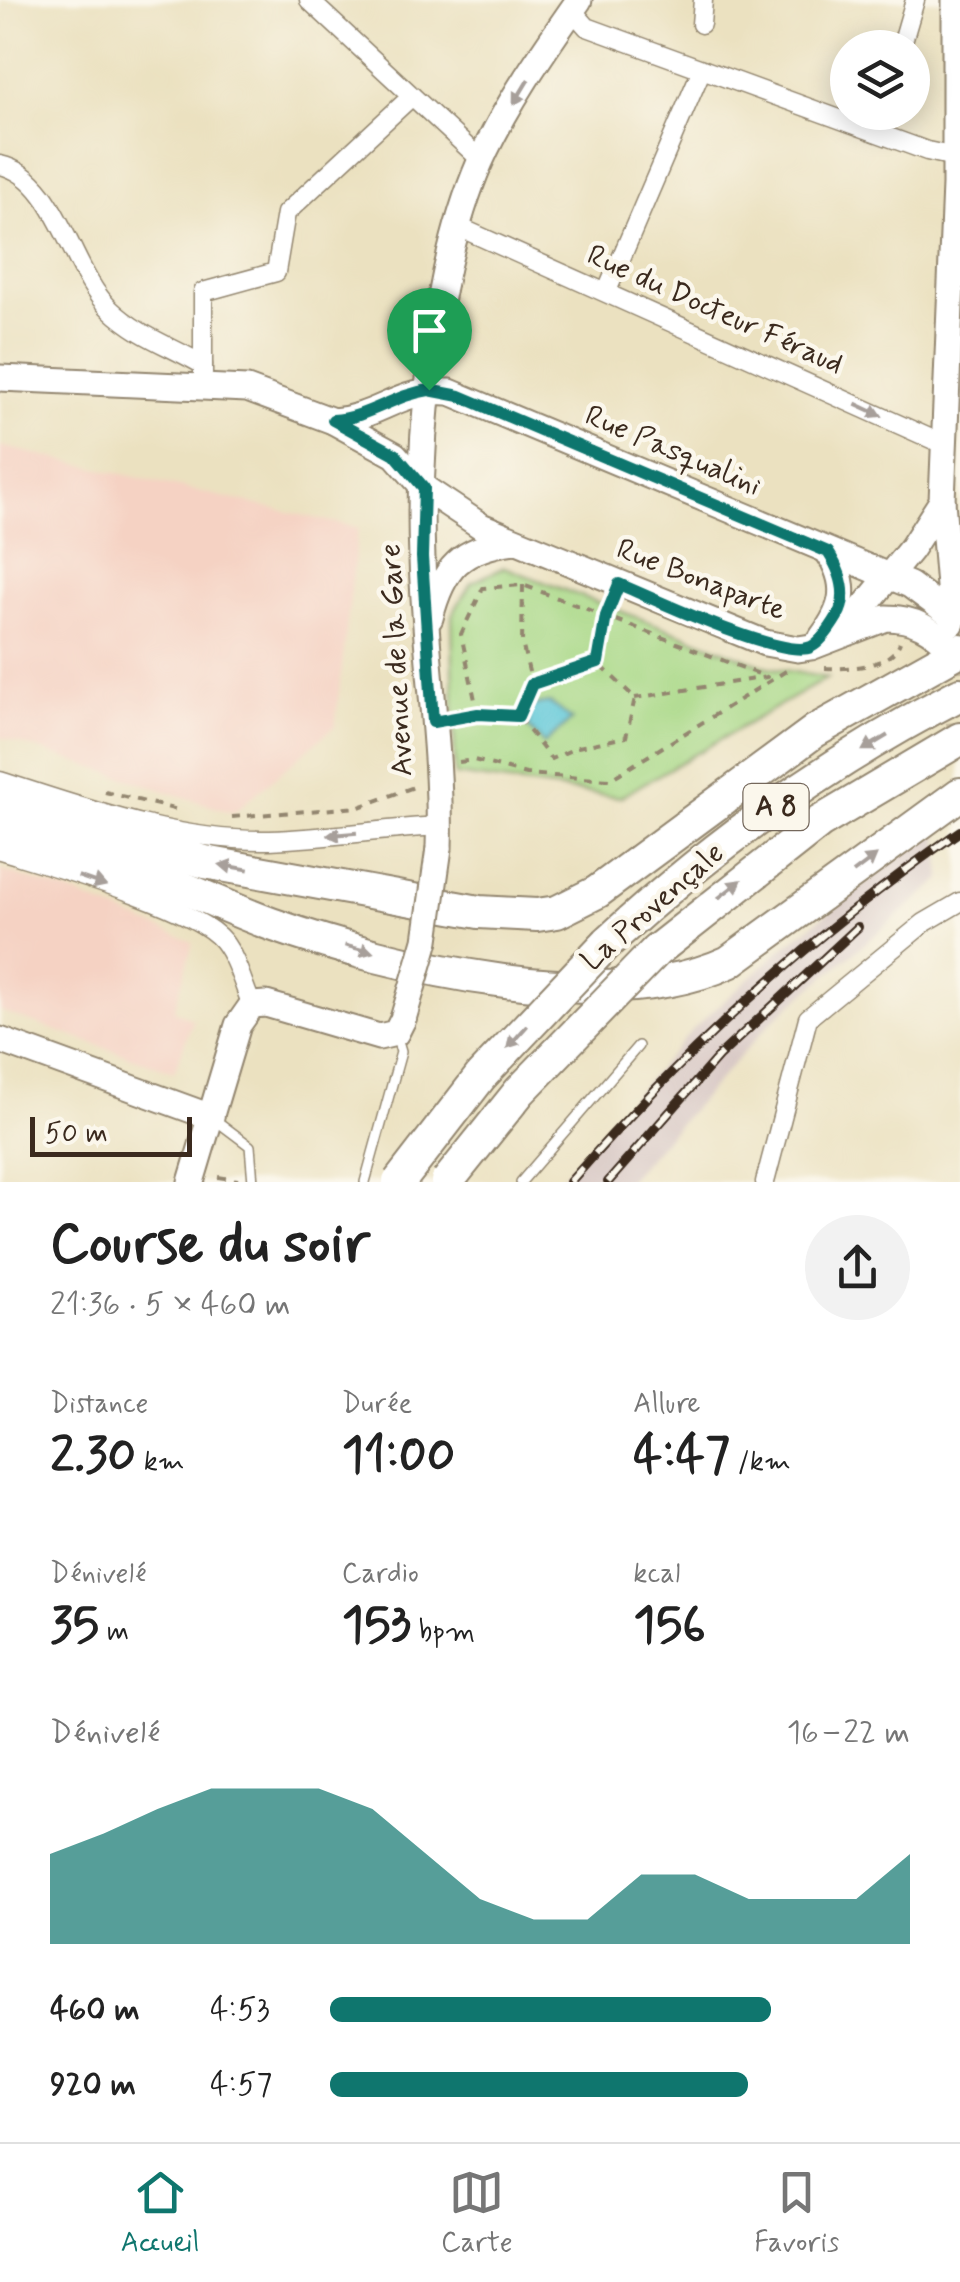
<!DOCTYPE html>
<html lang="fr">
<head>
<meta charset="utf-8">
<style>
  body { margin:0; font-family:Mynerve,sans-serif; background:#f2f2f2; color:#222; height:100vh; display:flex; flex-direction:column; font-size:38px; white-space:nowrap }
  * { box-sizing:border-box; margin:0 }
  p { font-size:32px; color:#767676 }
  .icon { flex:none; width:55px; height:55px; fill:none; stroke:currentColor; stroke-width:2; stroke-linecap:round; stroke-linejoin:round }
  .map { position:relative; height:1182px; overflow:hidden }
  .panel { display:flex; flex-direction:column; background:#fff; flex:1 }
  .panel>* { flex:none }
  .tools { position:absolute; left:830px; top:30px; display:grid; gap:20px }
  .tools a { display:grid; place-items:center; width:100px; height:100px; border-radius:50%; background:#fff; box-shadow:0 5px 25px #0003; font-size:50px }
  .scale { position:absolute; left:30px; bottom:25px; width:162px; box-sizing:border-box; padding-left:10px; border:5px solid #3b2a1e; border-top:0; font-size:28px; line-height:35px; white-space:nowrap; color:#3b2a1e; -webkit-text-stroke:8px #fbf7ec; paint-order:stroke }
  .pin { position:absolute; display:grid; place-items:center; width:85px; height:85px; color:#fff; margin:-102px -42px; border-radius:50% 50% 50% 0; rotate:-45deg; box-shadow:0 0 10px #0007 }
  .pin .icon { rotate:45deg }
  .round { display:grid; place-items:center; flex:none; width:105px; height:105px; border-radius:52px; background:#f2f2f2 }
  .headline { display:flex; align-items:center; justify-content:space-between; height:170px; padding:0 50px }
  h1 { font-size:55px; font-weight:700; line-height:75px }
  .figures { display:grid; grid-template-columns:repeat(3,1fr); gap:15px; height:170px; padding:10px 50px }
  .figures div { display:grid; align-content:center }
  .figures b { font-size:50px; font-weight:700 }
  .figures small { font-size:28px; font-weight:400 }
  .figures p { font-size:28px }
  .chart { height:280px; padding:20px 50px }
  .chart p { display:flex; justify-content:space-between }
  .chart svg { width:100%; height:180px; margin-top:10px; fill:#0f766e; opacity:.7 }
  ul { padding:0 50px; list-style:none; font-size:32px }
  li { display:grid; grid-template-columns:160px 120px 1fr; align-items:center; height:75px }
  li i { height:25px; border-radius:12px; background:#0f766e }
  .tabs { display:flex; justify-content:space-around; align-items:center; height:140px; border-top:2px solid #e0e0e0; background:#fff; font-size:28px; color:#767676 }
  .tabs a { display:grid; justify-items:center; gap:5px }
  .tabs .active { color:#0f766e }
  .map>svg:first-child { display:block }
</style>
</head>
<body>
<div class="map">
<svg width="960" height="1182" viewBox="0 0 960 1182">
  <rect width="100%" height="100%" fill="#fbf7ec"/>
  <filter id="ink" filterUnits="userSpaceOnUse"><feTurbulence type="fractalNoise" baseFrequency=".01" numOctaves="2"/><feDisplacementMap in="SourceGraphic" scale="20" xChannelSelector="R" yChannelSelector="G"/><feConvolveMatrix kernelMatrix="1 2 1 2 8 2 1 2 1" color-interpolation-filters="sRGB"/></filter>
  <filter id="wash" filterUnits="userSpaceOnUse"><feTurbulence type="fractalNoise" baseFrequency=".0048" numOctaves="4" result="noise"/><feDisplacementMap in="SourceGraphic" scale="40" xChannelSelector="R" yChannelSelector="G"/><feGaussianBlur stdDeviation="2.25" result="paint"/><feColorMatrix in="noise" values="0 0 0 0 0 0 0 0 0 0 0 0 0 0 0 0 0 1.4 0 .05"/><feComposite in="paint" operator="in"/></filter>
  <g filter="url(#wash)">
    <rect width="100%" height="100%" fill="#ebe1c0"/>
    <g fill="#f5d2c3">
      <polygon points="0,446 358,528 335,726 233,813 0,737"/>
      <polygon points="0,870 69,892 193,942 174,1010 193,1020 174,1072 0,1011"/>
    </g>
    <polygon fill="#d1bfbd" points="938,825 942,879 773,1020 626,1182 557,1182 692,1030 782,949"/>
    <polygon fill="#a8d886" stroke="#728152" stroke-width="2.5" points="504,567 768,667 827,678 620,797 455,775 452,615 471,583"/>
    <polygon fill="#5dc7d8" stroke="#4c787b" stroke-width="2.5" points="550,703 572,720 544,744 528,727 530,706"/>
  </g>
  <g filter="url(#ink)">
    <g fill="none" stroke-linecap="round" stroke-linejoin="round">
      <polyline stroke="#c8bca0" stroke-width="25" stroke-dasharray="25 12" stroke-linecap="butt" points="951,648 960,737"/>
      <defs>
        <g id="lane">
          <polyline points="214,1119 250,1146 253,1182"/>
          <polyline points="365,1182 401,1052 396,1035"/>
          <polyline points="521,1182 638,1046"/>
        </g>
        <g id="street">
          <polyline points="309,0 481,160"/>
          <polyline points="572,10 587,27 927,151 955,157"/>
          <polyline points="701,24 703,0"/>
          <polyline points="901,48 915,0"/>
          <path d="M0 165C58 177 70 271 110 309 138 336 171 346 203 365V374"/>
          <polyline points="459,227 947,446"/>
          <polyline points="607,291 702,69"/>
          <polyline points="203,365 203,292 276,272 286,213 412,96"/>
          <path d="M0 781C87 809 177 842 270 840 327 838 383 829 439 826"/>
          <path d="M0 850C48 865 196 906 223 941 237 959 243 985 252 1005"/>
          <polyline points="765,1182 808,1018 924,923 960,902"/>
        </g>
        <g id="secondary">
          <path d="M0 378 247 389 333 421 395 455 424 488 481 526 765 643 798 649 811 647 886 618C914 618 932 629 951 648"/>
          <path d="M333 421C381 417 398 388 450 392L910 585 952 616"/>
          <path d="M430 618C443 567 461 548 514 541"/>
          <polyline points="952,623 942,501 955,185 955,0"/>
          <polyline points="846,629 911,549 942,501"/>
          <path d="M822 637C845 607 849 584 828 552"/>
          <path d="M439 848C442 752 425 655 422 559 417 442 433 270 480 162 505 106 544 50 579 0"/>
          <polyline points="0,1040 211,1117"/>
          <polyline points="191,1182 238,1025 252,1005 266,1004 379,1037 396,1033 403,1019"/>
        </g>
        <g id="highway">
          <polyline points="0,801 205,862 479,912 537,915 557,912 597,892 815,731 960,650"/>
          <path d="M0 826C55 844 110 862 165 881 201 894 235 911 271 924 395 968 607 1018 729 962L960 794"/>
          <path d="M608 942C713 845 833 759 960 694"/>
          <polyline points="656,951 820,822 960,739"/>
        </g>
      </defs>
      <use href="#lane" stroke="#93866f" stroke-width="12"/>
      <use href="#street" stroke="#93866f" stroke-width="21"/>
      <use href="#secondary" stroke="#93866f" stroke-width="29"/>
      <use href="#highway" stroke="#93866f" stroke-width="36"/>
      <g stroke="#93866f" stroke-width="4" stroke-dasharray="8 8" stroke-linecap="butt">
        <polyline points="523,585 522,643 532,684"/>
        <polyline points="598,663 611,604"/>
        <path d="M825 668C848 669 891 668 900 642"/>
        <polyline points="478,714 461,634 483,588 523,585 767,677 635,698"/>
        <polyline points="457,718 478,714 518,716 551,759 578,747 626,737 635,698 598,663 532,684 518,716"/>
        <polyline points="459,762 474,760 526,774 609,780 786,671"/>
        <polyline points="105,792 178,810"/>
        <polyline points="232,817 359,807 417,786"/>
        <polyline points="218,1177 238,1180"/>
      </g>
      <use href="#lane" stroke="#fff" stroke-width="9"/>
      <use href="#street" stroke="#fff" stroke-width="18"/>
      <use href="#secondary" stroke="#fff" stroke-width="25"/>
      <use href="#highway" stroke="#fff" stroke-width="32"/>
      <defs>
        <g id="rail">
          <path d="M570 1182C684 1051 817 930 960 831"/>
          <polyline points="608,1182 719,1056 858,927"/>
        </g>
      </defs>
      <use href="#rail" stroke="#3b2a1e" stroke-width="10"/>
      <use href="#rail" stroke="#fbf7ec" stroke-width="6" stroke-dasharray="19" stroke-linecap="butt"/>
      <defs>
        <polyline id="secondary-bridge" points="403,1019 426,940 439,848"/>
        <g id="highway-bridge">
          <polyline points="399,1182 481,1076 608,942"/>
          <polyline points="447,1182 520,1091 656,951"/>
        </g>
      </defs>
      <use href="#secondary-bridge" stroke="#93866f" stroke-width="29" stroke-linecap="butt"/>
      <use href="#highway-bridge" stroke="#93866f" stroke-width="36" stroke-linecap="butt"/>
      <use href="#secondary-bridge" stroke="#fff" stroke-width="25"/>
      <use href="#highway-bridge" stroke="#fff" stroke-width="32"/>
    </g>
    <defs><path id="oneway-solid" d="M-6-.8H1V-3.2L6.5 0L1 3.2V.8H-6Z" transform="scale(2.5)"/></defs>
    <g fill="#a79f9a">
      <use href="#oneway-solid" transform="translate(521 92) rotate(121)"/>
      <use href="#oneway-solid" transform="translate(869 410) rotate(25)"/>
      <use href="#oneway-solid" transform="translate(875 743) rotate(149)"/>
      <use href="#oneway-solid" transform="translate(342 834) rotate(175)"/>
      <use href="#oneway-solid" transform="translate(865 864) rotate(-37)"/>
      <use href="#oneway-solid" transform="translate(234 867) rotate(-170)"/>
      <use href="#oneway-solid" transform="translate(92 881) rotate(19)"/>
      <use href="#oneway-solid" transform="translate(730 889) rotate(-38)"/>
      <use href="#oneway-solid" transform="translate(359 949) rotate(14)"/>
      <use href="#oneway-solid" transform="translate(517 1037) rotate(132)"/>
    </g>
  </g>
  <g fill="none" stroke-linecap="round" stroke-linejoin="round" filter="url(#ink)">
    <defs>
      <path id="route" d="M429 390 460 396 828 552C841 572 850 595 837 617 831 627 821 642 811 647 783 660 652 598 619 584L606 616 598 662 532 684 518 716 478 714 433 722 422 557 424 488 395 454 333 420C368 418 394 395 429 390Z"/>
    </defs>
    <use href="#route" stroke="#fff" stroke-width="20"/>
    <use href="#route" stroke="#0f766e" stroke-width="12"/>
  </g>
  <g text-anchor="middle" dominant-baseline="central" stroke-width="9" stroke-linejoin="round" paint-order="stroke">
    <rect fill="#fbf7ec" stroke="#75685c" stroke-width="2.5" x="743.5" y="784" width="65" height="46" rx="8"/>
    <g font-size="28" font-weight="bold" fill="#3b2a1e">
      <text x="776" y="807">A 8</text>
    </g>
    <g font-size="30" fill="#3b2a1e" stroke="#fbf7ec">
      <text transform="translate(715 310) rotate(24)">Rue du Docteur Féraud</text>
      <text transform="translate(673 451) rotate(23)">Rue Pasqualini</text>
      <text transform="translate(701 580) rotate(21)">Rue Bonaparte</text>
      <text transform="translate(397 660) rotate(-93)">Avenue de la Gare</text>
      <text transform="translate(653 907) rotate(-41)">La Provençale</text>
    </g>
  </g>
</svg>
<div class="tools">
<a><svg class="icon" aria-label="layers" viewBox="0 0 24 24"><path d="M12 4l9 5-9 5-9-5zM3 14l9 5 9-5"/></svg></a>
</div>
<div class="scale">50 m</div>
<div class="pin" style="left:429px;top:390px;background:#1e9e55"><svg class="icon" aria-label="arrive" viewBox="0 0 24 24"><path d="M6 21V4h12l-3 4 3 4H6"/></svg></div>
</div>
<section class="panel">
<div class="headline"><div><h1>Course du soir</h1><p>21:36 · 5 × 460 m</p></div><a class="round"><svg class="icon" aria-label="share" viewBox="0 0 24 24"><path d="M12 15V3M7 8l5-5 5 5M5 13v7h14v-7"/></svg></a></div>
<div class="figures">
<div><p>Distance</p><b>2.30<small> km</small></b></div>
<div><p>Durée</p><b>11:00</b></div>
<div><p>Allure</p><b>4:47<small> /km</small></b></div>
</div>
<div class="figures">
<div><p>Dénivelé</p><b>35<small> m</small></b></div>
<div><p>Cardio</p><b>153<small> bpm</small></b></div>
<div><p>kcal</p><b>156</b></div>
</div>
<div class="chart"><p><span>Dénivelé</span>16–22 m</p>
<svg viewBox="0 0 160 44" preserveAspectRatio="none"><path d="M0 44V22L10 17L20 11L30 6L40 6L50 6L60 11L70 22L80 33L90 38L100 38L110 27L120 27L130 33L140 33L150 33L160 22V44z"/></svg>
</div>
<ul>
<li><b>460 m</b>4:53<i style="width:76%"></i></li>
<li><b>920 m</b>4:57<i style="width:72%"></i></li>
</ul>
</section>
<nav class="tabs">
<a class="active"><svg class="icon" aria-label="home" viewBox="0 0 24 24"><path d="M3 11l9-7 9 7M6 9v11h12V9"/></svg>Accueil</a>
<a><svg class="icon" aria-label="map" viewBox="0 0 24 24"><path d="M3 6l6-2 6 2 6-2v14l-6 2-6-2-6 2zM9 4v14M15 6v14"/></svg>Carte</a>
<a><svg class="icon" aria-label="saved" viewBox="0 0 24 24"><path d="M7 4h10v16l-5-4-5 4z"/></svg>Favoris</a>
</nav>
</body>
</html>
